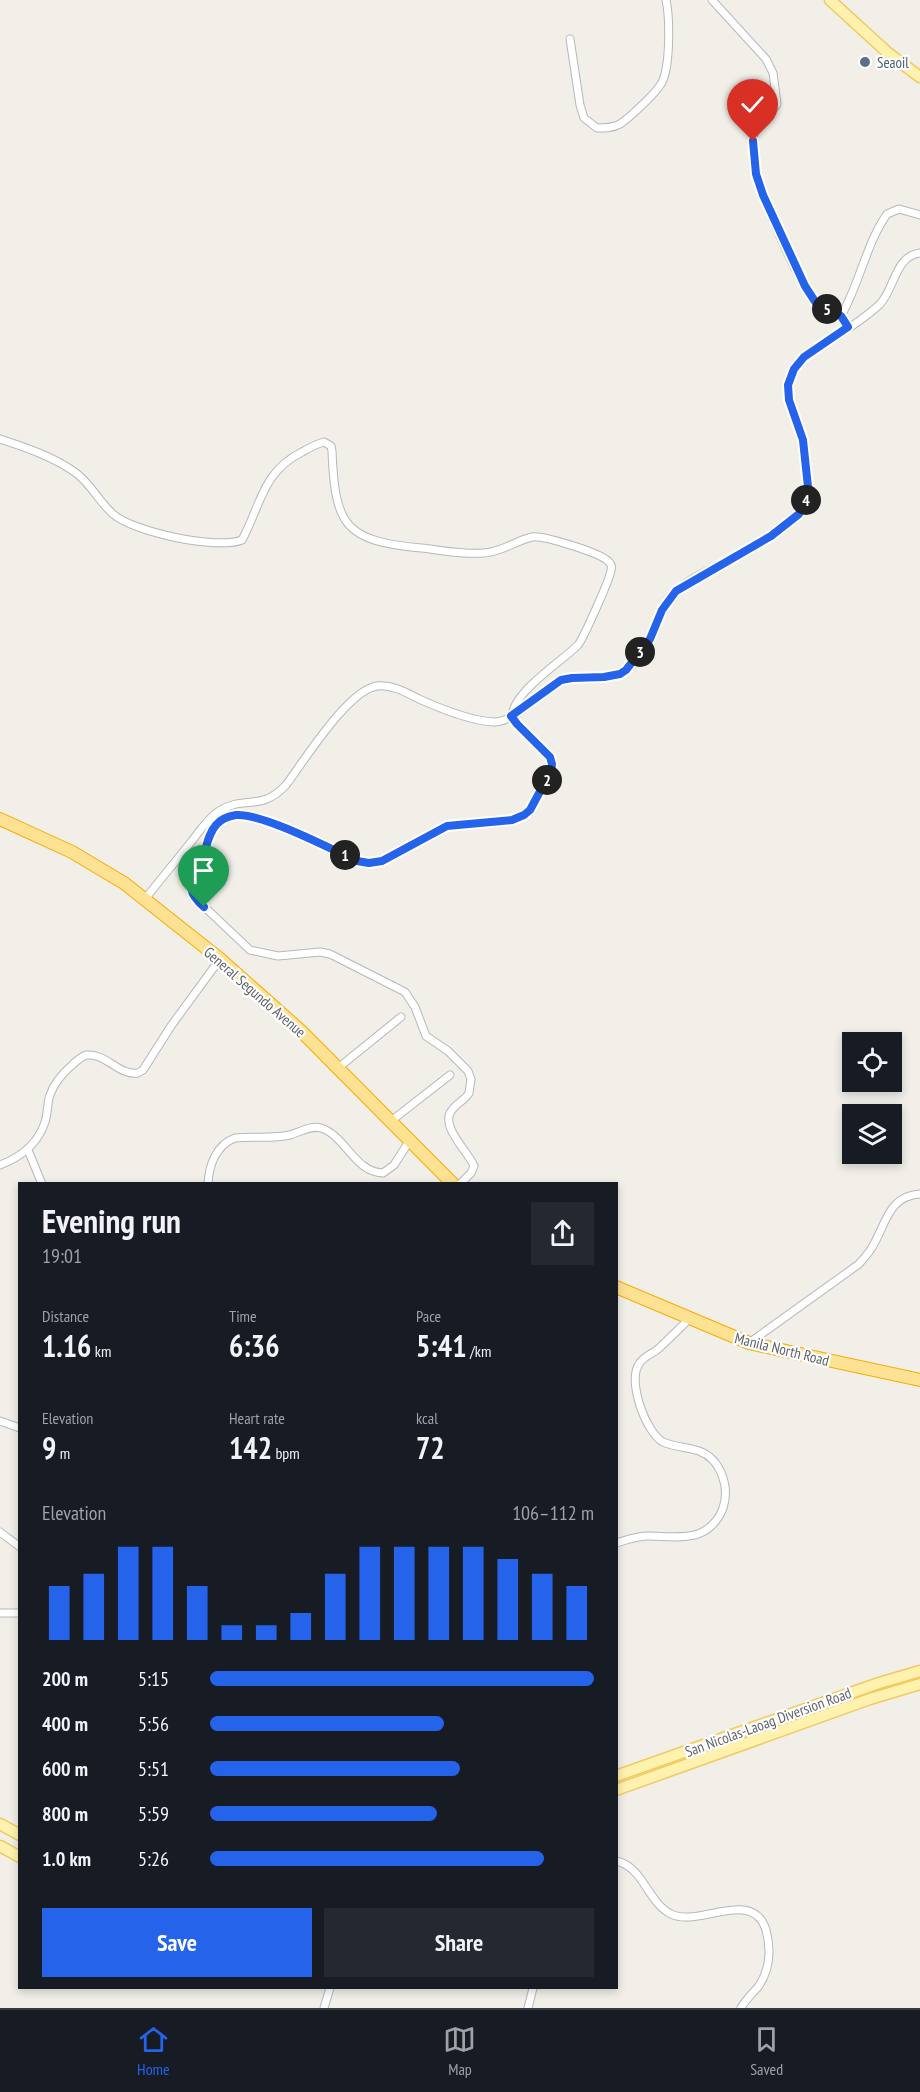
<!DOCTYPE html>
<html lang="en">
<head>
<meta charset="utf-8">
<style>
  body { margin:0; font-family:"PT Sans Narrow",sans-serif; background:#242831; color:#f1f3f6; height:100vh; display:flex; flex-direction:column; font-size:22px; white-space:nowrap }
  * { box-sizing:border-box; margin:0 }
  p { font-size:20px; color:#9ea1a6 }
  .icon { flex:none; width:33px; height:33px; fill:none; stroke:currentColor; stroke-width:2; stroke-linecap:round; stroke-linejoin:round }
  .map { position:relative; flex:1; overflow:hidden }
  .panel { position:absolute; left:18px; top:1182px; width:600px; height:807px; display:flex; flex-direction:column; background:#171b24; border-radius:0px; box-shadow:0 3px 9px #0003 }
  .panel>* { flex:none }
  .tools { position:absolute; left:842px; top:1032px; display:grid; gap:12px }
  .tools a { display:grid; place-items:center; width:60px; height:60px; border-radius:0px; background:#171b24; box-shadow:0 3px 9px #0003; font-size:30px }
  .pin { position:absolute; display:grid; place-items:center; width:51px; height:51px; color:#fff; margin:-62px -26px; border-radius:50% 50% 50% 0; rotate:-45deg; box-shadow:0 0 6px #0007 }
  .pin .icon { rotate:45deg }
  .km { position:absolute; width:30px; height:30px; margin:-15px; border-radius:50%; background:#222; color:#fff; font-size:16px; line-height:30px; text-align:center }
  .round { display:grid; place-items:center; flex:none; width:63px; height:63px; border-radius:0px; background:#242831 }
  .overview { display:flex; align-items:center; justify-content:space-between; height:102px; padding:0 24px }
  h1 { font-size:33px; font-weight:600; line-height:45px }
  .stats { display:grid; grid-template-columns:repeat(3,1fr); gap:9px; height:102px; padding:6px 24px }
  .stats div { display:grid; align-content:center }
  .stats b { font-size:30px; font-weight:600 }
  .stats small { font-size:16px; font-weight:400 }
  .stats p { font-size:16px }
  .chart { height:168px; padding:12px 24px }
  .chart p { display:flex; justify-content:space-between }
  .chart svg { width:100%; height:108px; margin-top:6px; stroke:#2563eb; stroke-width:6 }
  .button { display:flex; gap:12px; margin-top:auto; padding:12px 24px }
  .button a { flex:1; height:69px; border-radius:0px; background:#2563eb; color:#fff; font-size:24px; font-weight:600; line-height:69px; text-align:center }
  .button a+a { background:#242831; color:#f1f3f6 }
  ul { padding:0 24px; list-style:none; font-size:20px }
  li { display:grid; grid-template-columns:96px 72px 1fr; align-items:center; height:45px }
  li i { height:15px; border-radius:8px; background:#2563eb }
  .menu { display:flex; justify-content:space-around; align-items:center; height:84px; border-top:2px solid #363941; background:#171b24; font-size:16px; color:#9ea1a6 }
  .menu a { display:grid; justify-items:center; gap:3px }
  .menu .on { color:#2563eb }
  .map>svg:first-child { display:block }
</style>
</head>
<body>
<div class="map">
<svg width="920" height="2008" viewBox="0 0 920 2008">
  <rect width="100%" height="100%" fill="#f1efe8"/>
  <g fill="none" stroke-linecap="round" stroke-linejoin="round">
    <defs>
      <g id="street">
        <path d="M712 0 766 59 773 73 777 104C771 116 757 117 754 131 752 145 753 159 756 173 761 195 801 290 816 303 823 309 834 310 841 316 844 318 846 324 848 327"/>
        <path d="M570 39 580 105 584 118 597 128C605 128 613 128 620 124 629 118 660 90 663 80 670 63 670 18 666 0"/>
        <path d="M841 316C860 283 866 244 887 214L899 209 920 215"/>
        <path d="M0 439C25 447 54 457 76 473 91 484 99 502 113 514 133 532 217 550 242 540 261 505 262 472 302 452 309 448 316 444 324 442L331 446 332 451C335 526 345 541 421 548 441 550 464 555 484 553 502 552 515 541 532 537 542 535 602 553 609 562 611 564 612 567 611 570 611 577 583 639 578 645 564 660 502 699 514 721L550 757 552 764 551 771 530 810 524 815 511 821 447 826 382 861 369 863 358 861 264 820 237 815 224 818 215 826 191 886V891L195 898 250 950 278 956 320 952 330 954 405 992 415 1007 426 1036 448 1051 468 1071 471 1079 469 1093C465 1100 457 1103 452 1110 439 1126 468 1151 474 1166L471 1173 460 1184"/>
        <path d="M145 899C160 880 176 861 191 842 200 831 208 818 219 811 244 795 261 812 286 785 304 761 348 690 377 686 392 684 407 693 419 699 439 708 471 721 494 722 516 722 540 691 560 681 579 672 602 682 622 673 646 661 654 619 668 599 684 579 720 565 743 553 755 546 768 538 780 529 807 511 809 499 806 467 805 458 805 447 803 438 796 415 780 392 795 369 802 357 813 352 825 344 842 332 865 319 880 304 895 288 895 256 920 253"/>
        <polyline points="338,1068 401,1017"/>
        <polyline points="391,1121 450,1075"/>
        <polyline points="28,1150 42,1184"/>
        <path d="M0 1165C21 1157 38 1144 45 1122 48 1113 47 1103 50 1095 54 1083 63 1073 72 1065 77 1061 81 1056 87 1055 106 1053 119 1076 138 1073L143 1070 171 1026 220 959"/>
        <path d="M208 1184C209 1165 216 1145 235 1138 253 1136 272 1139 290 1135 300 1132 311 1125 321 1128 346 1136 354 1172 383 1173L394 1165 410 1140"/>
        <path d="M749 1343 859 1264C863 1259 868 1254 871 1249 886 1226 887 1196 920 1194"/>
        <polyline points="0,1421 20,1428"/>
        <polyline points="0,1532 20,1547"/>
        <path d="M616 1543C627 1540 637 1536 648 1536 663 1536 683 1539 698 1534 709 1530 719 1520 723 1508 730 1487 721 1459 699 1451 687 1447 674 1447 663 1442 646 1433 627 1381 639 1364 643 1357 651 1354 657 1350 668 1340 679 1329 690 1318"/>
        <polyline points="0,1613 20,1613"/>
        <path d="M616 1861C644 1867 647 1902 671 1914 699 1928 753 1887 766 1930 771 1949 770 1970 758 1987 752 1994 745 2000 741 2008"/>
        <polyline points="324,2008 330,1988"/>
        <polyline points="528,2008 533,1988"/>
      </g>
      <g id="primary">
        <polyline points="830,0 888,53 920,77"/>
        <polyline points="616,1776 879,1683 920,1671"/>
        <polyline points="616,1790 870,1699 920,1684"/>
        <polyline points="0,1824 20,1835"/>
        <polyline points="0,1846 20,1857"/>
      </g>
      <g id="highway">
        <polyline points="0,819 72,852 124,883 220,959 301,1031 453,1184"/>
        <polyline points="616,1287 749,1343 920,1380"/>
      </g>
    </defs>
    <use href="#street" stroke="#b5b8bc" stroke-width="9"/>
    <use href="#primary" stroke="#f2c960" stroke-width="13"/>
    <use href="#highway" stroke="#f9ab00" stroke-width="14"/>
    <use href="#street" stroke="#fff" stroke-width="7"/>
    <use href="#primary" stroke="#fff2af" stroke-width="10"/>
    <use href="#highway" stroke="#fde293" stroke-width="12"/>
  </g>
  <g fill="none" stroke-linecap="round" stroke-linejoin="round">
    <defs>
      <path id="route" d="M204 907C184 889 192 885 201 863 206 851 207 835 216 825 221 819 229 816 236 815 262 813 331 849 357 861L369 863 382 861 447 826 512 820 524 815 530 810 551 771 552 764 550 757 517 724 511 716 561 680 572 678 604 677 620 674 626 670 650 639 662 610 676 591 771 536 799 514 805 504 808 487 803 440 789 400 788 385 794 369 804 357 848 327 841 316 816 303 805 286 763 195 756 174 753 141"/>
    </defs>
    <use href="#route" stroke="#fff" stroke-width="12"/>
    <use href="#route" stroke="#2563eb" stroke-width="8"/>
  </g>
  <circle fill="#5c6f8a" stroke="#fff" stroke-width="2" cx="865" cy="62" r="6"/>
  <g text-anchor="middle" dominant-baseline="central" stroke-width="4.5" stroke-linejoin="round" paint-order="stroke">
    <g font-size="15" fill="#4e5e75" stroke="#fff" text-anchor="start">
      <text x="877" y="62">Seaoil</text>
    </g>
    <g font-size="15" fill="#5f6368" stroke="#fff">
      <text transform="translate(255 992) rotate(41)">General Segundo Avenue</text>
      <text transform="translate(782 1349) rotate(14)">Manila North Road</text>
      <text transform="translate(768 1722) rotate(-20)">San Nicolas-Laoag Diversion Road</text>
    </g>
  </g>
</svg>
<div class="tools">
<a><svg class="icon" aria-label="locate" viewBox="0 0 24 24"><circle cx="12" cy="12" r="6"/><path d="M12 2v4M12 18v4M2 12h4M18 12h4"/></svg></a>
<a><svg class="icon" aria-label="layers" viewBox="0 0 24 24"><path d="M12 4l9 5-9 5-9-5zM3 14l9 5 9-5"/></svg></a>
</div>
<div class="pin" style="left:204px;top:907px;background:#1e9e55"><svg class="icon" aria-label="arrive" viewBox="0 0 24 24"><path d="M6 21V4h12l-3 4 3 4H6"/></svg></div>
<div class="pin" style="left:753px;top:141px;background:#d93025"><svg class="icon" aria-label="check" viewBox="0 0 24 24"><path d="M5 12l5 5 9-10"/></svg></div>
<b class="km" style="left:345px;top:855px">1</b>
<b class="km" style="left:547px;top:780px">2</b>
<b class="km" style="left:640px;top:652px">3</b>
<b class="km" style="left:806px;top:500px">4</b>
<b class="km" style="left:827px;top:309px">5</b>
<section class="panel">
<div class="overview"><div><h1>Evening run</h1><p>19:01</p></div><a class="round"><svg class="icon" aria-label="share" viewBox="0 0 24 24"><path d="M12 15V3M7 8l5-5 5 5M5 13v7h14v-7"/></svg></a></div>
<div class="stats">
<div><p>Distance</p><b>1.16<small> km</small></b></div>
<div><p>Time</p><b>6:36</b></div>
<div><p>Pace</p><b>5:41<small> /km</small></b></div>
</div>
<div class="stats">
<div><p>Elevation</p><b>9<small> m</small></b></div>
<div><p>Heart rate</p><b>142<small> bpm</small></b></div>
<div><p>kcal</p><b>72</b></div>
</div>
<div class="chart"><p><span>Elevation</span>106–112 m</p>
<svg viewBox="0 0 160 44" preserveAspectRatio="none"><path d="M5 44V22M15 44V17M25 44V6M35 44V6M45 44V22M55 44V38M65 44V38M75 44V33M85 44V17M95 44V6M105 44V6M115 44V6M125 44V6M135 44V11M145 44V17M155 44V22"/></svg>
</div>
<ul>
<li><b>200 m</b>5:15<i style="width:100%"></i></li>
<li><b>400 m</b>5:56<i style="width:61%"></i></li>
<li><b>600 m</b>5:51<i style="width:65%"></i></li>
<li><b>800 m</b>5:59<i style="width:59%"></i></li>
<li><b>1.0 km</b>5:26<i style="width:87%"></i></li>
</ul>
<div class="button"><a>Save</a><a>Share</a></div>
</section>
</div>
<nav class="menu">
<a class="on"><svg class="icon" aria-label="home" viewBox="0 0 24 24"><path d="M3 11l9-7 9 7M6 9v11h12V9"/></svg>Home</a>
<a><svg class="icon" aria-label="map" viewBox="0 0 24 24"><path d="M3 6l6-2 6 2 6-2v14l-6 2-6-2-6 2zM9 4v14M15 6v14"/></svg>Map</a>
<a><svg class="icon" aria-label="saved" viewBox="0 0 24 24"><path d="M7 4h10v16l-5-4-5 4z"/></svg>Saved</a>
</nav>
</body>
</html>
